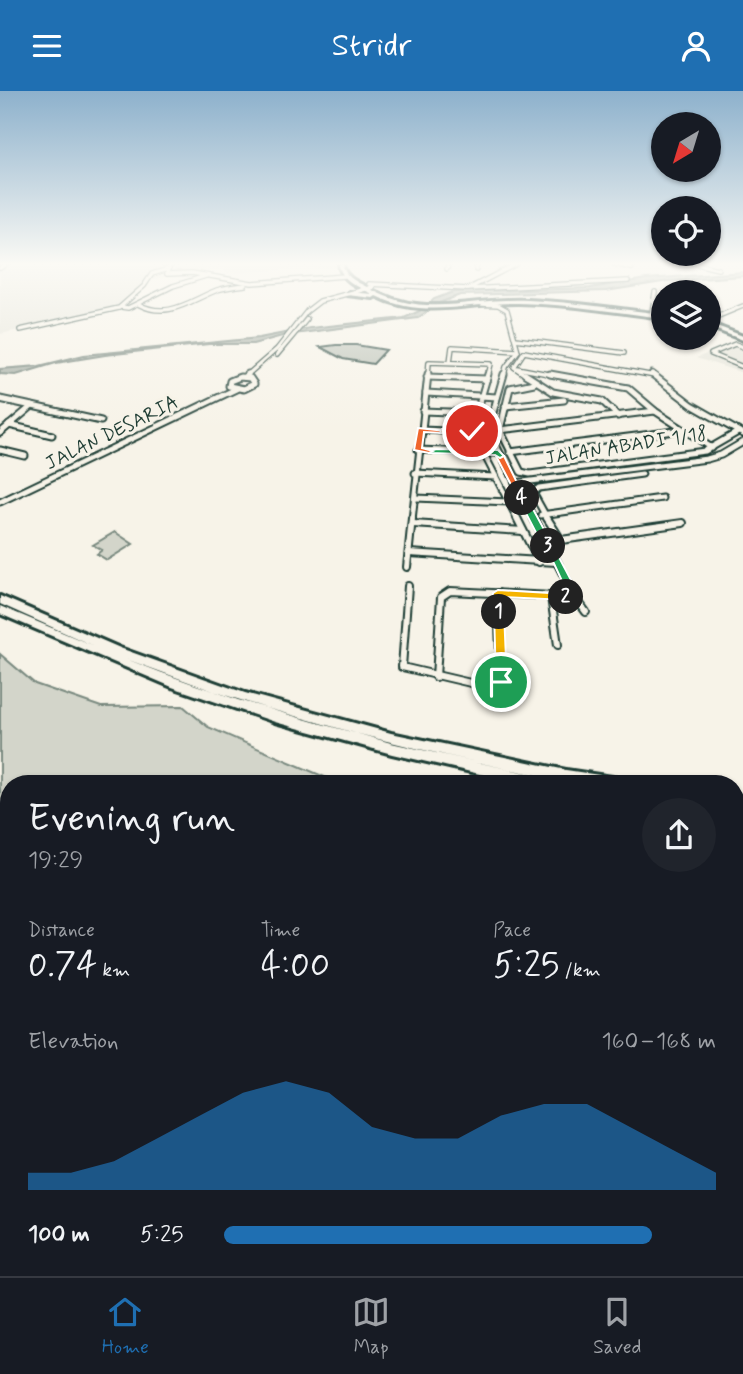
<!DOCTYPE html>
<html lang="en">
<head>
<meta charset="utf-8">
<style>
  body { margin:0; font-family:Mynerve,sans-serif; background:#20242c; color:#f1f3f6; height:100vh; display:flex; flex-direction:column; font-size:26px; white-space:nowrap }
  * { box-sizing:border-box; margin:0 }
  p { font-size:23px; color:#9ea1a6 }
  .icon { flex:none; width:38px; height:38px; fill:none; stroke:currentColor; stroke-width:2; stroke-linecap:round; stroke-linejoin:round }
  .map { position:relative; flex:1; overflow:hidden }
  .side { position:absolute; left:0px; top:684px; width:744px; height:502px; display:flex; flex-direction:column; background:#171b24; border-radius:28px 28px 0 0; box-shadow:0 2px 5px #0004 }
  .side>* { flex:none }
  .needle { width:46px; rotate:218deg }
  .fabs { position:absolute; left:651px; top:21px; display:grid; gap:14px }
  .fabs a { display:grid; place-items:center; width:70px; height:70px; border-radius:50%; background:#171b24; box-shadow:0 2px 5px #0004; font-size:35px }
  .pin { position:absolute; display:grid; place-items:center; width:60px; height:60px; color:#fff; margin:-30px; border:4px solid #fff; border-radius:50%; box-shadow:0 2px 7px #0007 }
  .km { position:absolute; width:35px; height:35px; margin:-18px; border-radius:50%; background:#222; color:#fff; font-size:19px; line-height:35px; text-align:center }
  .round { display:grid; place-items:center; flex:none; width:74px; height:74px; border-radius:37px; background:#20242c }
  .summary { display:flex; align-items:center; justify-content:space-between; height:119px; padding:0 28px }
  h1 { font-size:38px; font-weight:600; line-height:52px }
  .stats { display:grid; grid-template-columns:repeat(3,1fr); gap:10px; height:119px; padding:7px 28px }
  .stats div { display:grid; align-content:center }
  .stats b { font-size:35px; font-weight:600 }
  .stats small { font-size:19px; font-weight:400 }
  .stats p { font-size:19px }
  .chart { height:196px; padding:14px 28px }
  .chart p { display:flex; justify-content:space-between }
  .chart svg { width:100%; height:126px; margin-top:7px; fill:#1f6fb2; opacity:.7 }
  ul { padding:0 28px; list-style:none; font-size:23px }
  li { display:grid; grid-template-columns:112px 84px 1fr; align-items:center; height:52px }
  li i { height:18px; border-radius:9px; background:#1f6fb2 }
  header { display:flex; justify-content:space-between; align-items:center; height:91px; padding:0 28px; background:#1f6fb2; color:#fff; font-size:32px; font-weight:600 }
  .menu { display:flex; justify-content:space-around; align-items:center; height:98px; border-top:2px solid #363941; background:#171b24; font-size:19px; color:#9ea1a6 }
  .menu a { display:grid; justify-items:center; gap:4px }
  .menu .selected { color:#1f6fb2 }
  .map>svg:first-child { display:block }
</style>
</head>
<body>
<header><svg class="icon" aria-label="menu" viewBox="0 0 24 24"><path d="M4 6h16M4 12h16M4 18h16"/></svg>Stridr<svg class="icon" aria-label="person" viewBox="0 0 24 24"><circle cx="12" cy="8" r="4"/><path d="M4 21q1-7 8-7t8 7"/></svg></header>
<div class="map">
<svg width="743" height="1185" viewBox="0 0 743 1185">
  <rect width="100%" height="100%" fill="#f7f3e8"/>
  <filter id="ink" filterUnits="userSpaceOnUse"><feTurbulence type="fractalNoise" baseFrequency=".0143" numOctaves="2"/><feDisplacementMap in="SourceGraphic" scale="14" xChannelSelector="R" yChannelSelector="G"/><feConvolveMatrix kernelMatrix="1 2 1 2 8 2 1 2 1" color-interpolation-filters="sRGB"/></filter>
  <g filter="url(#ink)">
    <g fill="#e5e4d9">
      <polygon points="0,173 337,173 335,176 226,182 223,177 146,189 118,219 0,243"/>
      <polygon points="736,251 743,254 743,282 696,267"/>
      <polygon points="41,1178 204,1178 210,1185 35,1185"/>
    </g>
    <g fill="#d3d5ca" stroke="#79897f" stroke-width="2">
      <polygon points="115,441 133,453 107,469 97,463 102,459 93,454"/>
      <polygon points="0,563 35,593 101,616 183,615 208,636 341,693 9,693 9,783 0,775"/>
      <polygon points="743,806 743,950 735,945 735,823"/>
      <polygon points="424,1178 592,1178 601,1185 431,1185"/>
    </g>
    <polygon fill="#a4ada3" stroke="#6f8077" stroke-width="2" points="743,181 743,185 669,190 606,200 460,204 439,212 418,227 286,244 253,253 209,253 105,264 56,272 16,284 0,283 0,278 39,275 84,264 259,247 310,237 404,227 424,218 434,208 453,201 590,197 646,188"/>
    <polygon fill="#bbc1b6" stroke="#1f3d34" stroke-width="2" points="336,254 356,254 386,259 373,273 343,268 320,256"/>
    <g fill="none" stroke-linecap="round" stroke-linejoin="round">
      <defs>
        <g id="minor-far3">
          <polyline points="614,173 632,177"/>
          <polyline points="697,173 718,178"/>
          <polyline points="0,177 6,173"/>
          <polyline points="168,178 167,183 192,182 252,192 345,185"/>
          <polyline points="447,178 448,173"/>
          <polyline points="476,179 477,173"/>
          <polyline points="369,193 468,198 516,173"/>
          <polyline points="468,198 628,190"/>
          <path d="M138 213C168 229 189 210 217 199 226 196 236 195 245 194"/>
          <polyline points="482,213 498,214 507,219 518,260 506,276 504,285"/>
          <polyline points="121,216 128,217 173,195 206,185"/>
          <polyline points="652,222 655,201"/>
          <polyline points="709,229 743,215"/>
          <polyline points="20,239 119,217 144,195 152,183 168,178 172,173"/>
          <polyline points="515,248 624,262"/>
          <polyline points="695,252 701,247"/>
          <polyline points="743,256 735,253 711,263 743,276"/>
          <polyline points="277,264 307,228"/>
          <polyline points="450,271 452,256 518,260"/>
          <polyline points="517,277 559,285"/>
          <polyline points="246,285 277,258 307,220 320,210 373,196"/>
          <polyline points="428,285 429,271 491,273 488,285"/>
          <polyline points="527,285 514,276 524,261 655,285"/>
        </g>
        <g id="minor-far2">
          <polyline points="504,283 488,339 535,429"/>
          <polyline points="525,283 553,301 602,310 618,325"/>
          <polyline points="550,283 628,297 655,320 712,357"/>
          <polyline points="652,283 692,314 743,343"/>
          <polygon points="240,286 250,287 254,293 244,298 229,295 230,290"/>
          <polyline points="244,286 248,283"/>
          <polyline points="427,286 487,288"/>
          <polyline points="426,302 497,306"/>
          <polyline points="0,308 101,330"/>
          <polyline points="505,315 564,309"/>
          <polyline points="423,320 475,322"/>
          <polyline points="9,334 52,344"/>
          <polyline points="422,339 471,341 488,283"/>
          <polyline points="422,339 428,283"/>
          <polyline points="500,339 521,381 530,383 705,360 738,341"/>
          <polyline points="500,339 655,320"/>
          <polyline points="500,339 510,297 534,292"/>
          <polyline points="0,342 32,315"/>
          <polyline points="0,359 25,365"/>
          <polyline points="418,359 498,362"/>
          <polyline points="510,361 683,339"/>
          <polyline points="484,363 518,429"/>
          <polyline points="415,382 495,386"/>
          <polyline points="515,392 707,368 721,364 743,351"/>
          <polyline points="416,407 509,411"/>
          <polyline points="0,411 236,298"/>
          <polyline points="541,424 662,407"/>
          <polyline points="412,429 422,339"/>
          <polyline points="548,429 533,402 539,397 642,383"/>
        </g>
        <g id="minor-far1">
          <polyline points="517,427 539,471"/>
          <polyline points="534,427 575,506 586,521"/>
          <polyline points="547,427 561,449 683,432"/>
          <polyline points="413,433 523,440"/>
          <polyline points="409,462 556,471"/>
          <polyline points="407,476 412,427"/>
          <polyline points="408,495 402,576 492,597 501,591 498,502"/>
          <polyline points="551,506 558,554"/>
          <polyline points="436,586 441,506 450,500 575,506"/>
        </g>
        <g id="minor">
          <polyline points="735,953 743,958"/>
          <polyline points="735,1054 743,1059"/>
          <polyline points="735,1139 743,1145"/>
          <polyline points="658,1178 666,1185"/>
        </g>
        <g id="primary">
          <path d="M339 173H343C344 185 355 190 365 195 425 230 465 206 528 209 573 211 618 218 663 223V227C615 221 567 213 519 212 468 211 424 229 376 205L373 207 347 204 349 201 373 203C360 197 340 189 339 173Z"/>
          <polygon points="709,232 743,245 743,249 709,236"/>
        </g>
        <g id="motorway">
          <path d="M0 505 120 557 245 602 391 642 566 679 619 687 624 689 626 693H582L566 691 391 652 238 609 126 568C266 624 403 656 550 687L555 689 557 693H524L392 663 275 631 172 596 0 523V515L92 554 0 513Z"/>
          <polygon points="735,704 743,705 743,728 735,727"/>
        </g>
      </defs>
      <use href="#minor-far3" stroke="#1f3d34" stroke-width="6"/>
      <use href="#minor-far2" stroke="#1f3d34" stroke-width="9"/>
      <use href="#minor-far1" stroke="#1f3d34" stroke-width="10"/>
      <use href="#minor" stroke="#1f3d34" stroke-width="16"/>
      <use href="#primary" stroke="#1f3d34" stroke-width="6"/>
      <use href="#motorway" stroke="#1f3d34" stroke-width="6"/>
      <use href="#minor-far3" stroke="#f7f3e8" stroke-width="3.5"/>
      <use href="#minor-far2" stroke="#f7f3e8" stroke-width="5"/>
      <use href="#minor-far1" stroke="#f7f3e8" stroke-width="6"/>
      <use href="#minor" stroke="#f7f3e8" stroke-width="10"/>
      <use href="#primary" fill="#f7f3e8" fill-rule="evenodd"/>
      <use href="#motorway" fill="#f7f3e8" fill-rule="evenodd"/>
    </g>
  </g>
  <linearGradient id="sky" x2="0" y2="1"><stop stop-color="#8db1cc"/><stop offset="0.51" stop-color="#fbfaf5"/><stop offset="1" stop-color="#fbfaf5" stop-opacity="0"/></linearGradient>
  <rect width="743" height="339" fill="url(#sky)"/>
  <polygon fill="#f5b400" stroke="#fff" stroke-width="2" points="499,517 504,521 507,591 501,595 496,591 494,521"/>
  <polygon fill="#f5b400" stroke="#fff" stroke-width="2" points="498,499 566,503 571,506 566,509 503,506 504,521 499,524 494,521 493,502"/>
  <polygon fill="#22a559" stroke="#fff" stroke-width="2" points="545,453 553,455 580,506 578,509 566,509 561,506 568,503"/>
  <polygon fill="#22a559" stroke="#fff" stroke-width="2" points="522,404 527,407 553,455 551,457 543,455 518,407"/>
  <polygon fill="#f0652b" stroke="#fff" stroke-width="2" points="500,363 504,365 525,408 518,407 496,365"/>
  <polygon fill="#22a559" stroke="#fff" stroke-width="2" points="426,358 498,359 504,365 500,367 495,364 429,362"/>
  <polygon fill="#f0652b" stroke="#fff" stroke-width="2" points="418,337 446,340 442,342 424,341 422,357 433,360 429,362 414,359"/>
  <polygon fill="#f5b400" stroke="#fff" stroke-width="2" points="442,338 472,338 476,340 472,342 440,342"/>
  <g text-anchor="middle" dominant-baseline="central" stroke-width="6" stroke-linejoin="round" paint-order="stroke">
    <g font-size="19" fill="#1f3d34" stroke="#f7f3e8">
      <text transform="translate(112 342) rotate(-26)">JALAN DESARIA</text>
      <text transform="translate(626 355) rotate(-9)">JALAN ABADI 1/18</text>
    </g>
  </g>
</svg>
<div class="fabs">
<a><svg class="needle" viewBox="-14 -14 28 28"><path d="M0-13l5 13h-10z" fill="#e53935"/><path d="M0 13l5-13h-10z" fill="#9ea1a6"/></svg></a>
<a><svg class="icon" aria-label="locate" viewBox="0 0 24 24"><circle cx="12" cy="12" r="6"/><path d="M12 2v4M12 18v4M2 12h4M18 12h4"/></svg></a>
<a><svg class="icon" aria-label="layers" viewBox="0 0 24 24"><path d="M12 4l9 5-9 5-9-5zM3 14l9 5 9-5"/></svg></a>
</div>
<div class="pin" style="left:501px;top:591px;background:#1e9e55"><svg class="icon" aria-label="arrive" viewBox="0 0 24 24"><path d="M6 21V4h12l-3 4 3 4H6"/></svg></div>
<div class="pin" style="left:472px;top:340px;background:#d93025"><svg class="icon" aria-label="check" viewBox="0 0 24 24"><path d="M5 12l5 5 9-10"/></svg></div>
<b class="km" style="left:499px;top:521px">1</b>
<b class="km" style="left:566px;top:506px">2</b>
<b class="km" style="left:548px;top:455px">3</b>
<b class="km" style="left:522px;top:407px">4</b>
<section class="side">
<div class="summary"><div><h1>Evening run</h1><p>19:29</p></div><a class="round"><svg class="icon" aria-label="share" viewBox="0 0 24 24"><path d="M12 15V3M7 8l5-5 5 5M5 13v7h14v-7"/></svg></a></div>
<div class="stats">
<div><p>Distance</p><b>0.74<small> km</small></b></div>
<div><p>Time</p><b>4:00</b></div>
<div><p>Pace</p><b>5:25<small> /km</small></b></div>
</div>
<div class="chart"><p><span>Elevation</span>160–168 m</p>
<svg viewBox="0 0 160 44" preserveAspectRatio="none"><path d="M0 44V38L10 38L20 34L30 26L40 18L50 10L60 6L70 10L80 22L90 26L100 26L110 18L120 14L130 14L140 22L150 30L160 38V44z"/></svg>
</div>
<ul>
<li><b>100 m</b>5:25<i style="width:87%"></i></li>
</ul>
</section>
</div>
<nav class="menu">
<a class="selected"><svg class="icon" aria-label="home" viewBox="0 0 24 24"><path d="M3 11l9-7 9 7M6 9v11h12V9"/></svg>Home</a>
<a><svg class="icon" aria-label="map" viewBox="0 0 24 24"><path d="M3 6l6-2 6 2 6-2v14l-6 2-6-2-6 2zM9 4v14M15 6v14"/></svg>Map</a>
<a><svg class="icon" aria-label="saved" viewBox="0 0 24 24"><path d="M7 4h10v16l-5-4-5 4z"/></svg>Saved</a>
</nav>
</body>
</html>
